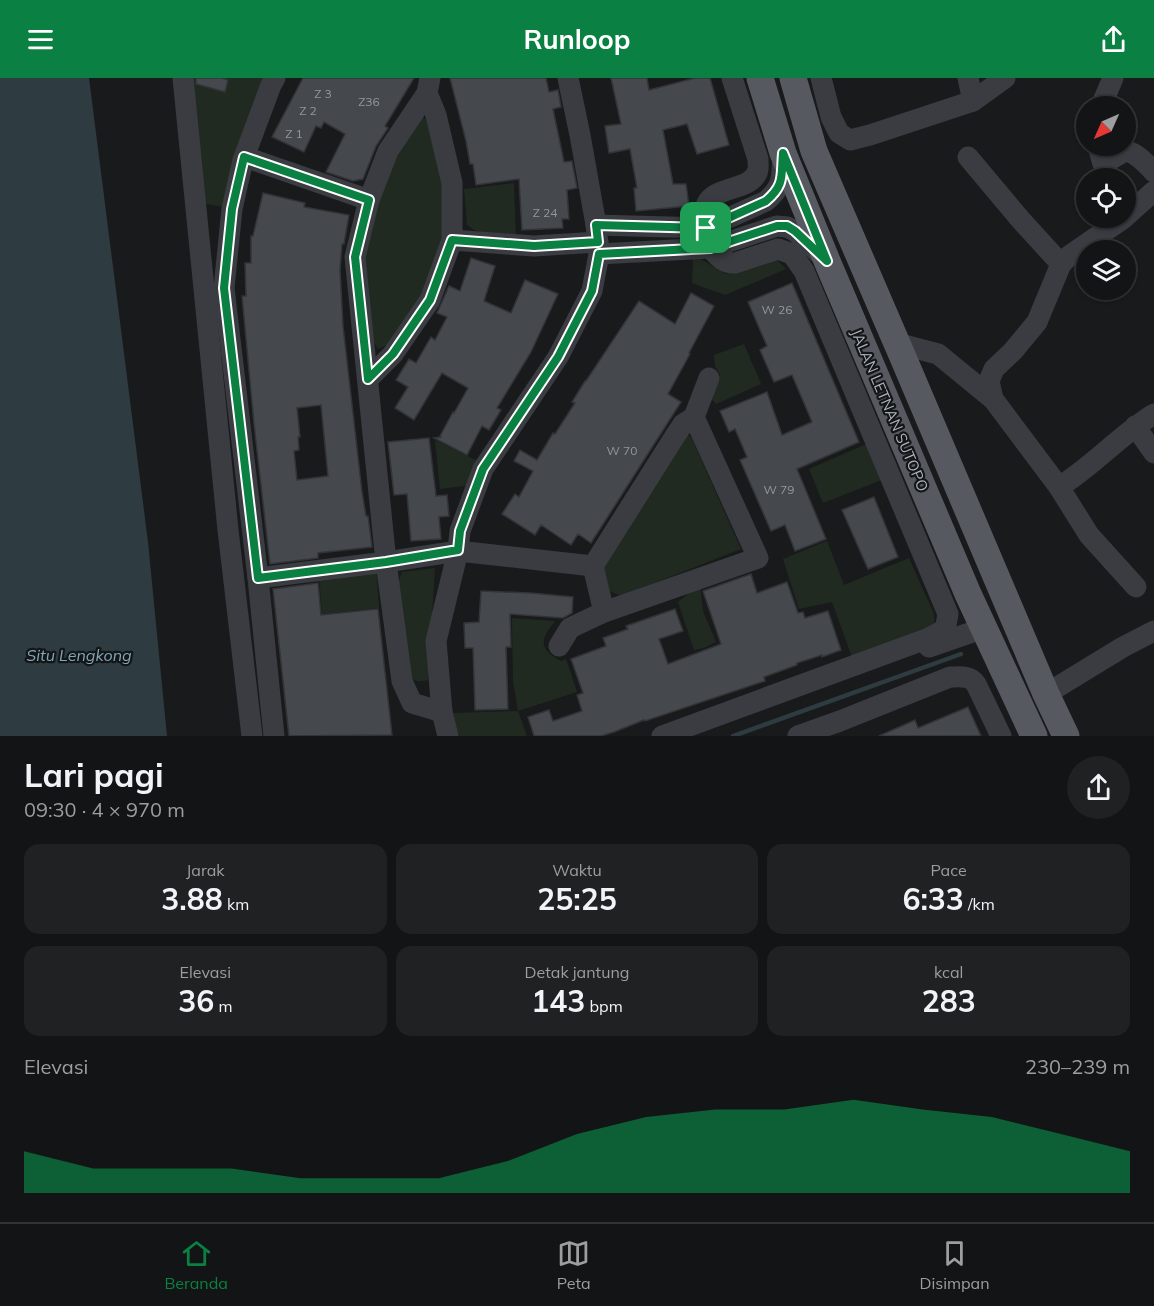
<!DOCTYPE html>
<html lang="id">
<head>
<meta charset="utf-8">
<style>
  body { margin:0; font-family:Mulish,sans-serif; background:#202122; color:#f1f3f6; height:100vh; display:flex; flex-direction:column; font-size:22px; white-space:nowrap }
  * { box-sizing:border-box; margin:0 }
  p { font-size:20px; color:#9d9ea0 }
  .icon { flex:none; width:33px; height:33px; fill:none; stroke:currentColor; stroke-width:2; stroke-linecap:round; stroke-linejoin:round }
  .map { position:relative; height:658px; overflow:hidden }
  .panel { display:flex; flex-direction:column; background:#131415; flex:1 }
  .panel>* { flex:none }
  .needle { width:39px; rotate:225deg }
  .buttons { position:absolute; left:1076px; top:18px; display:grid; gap:12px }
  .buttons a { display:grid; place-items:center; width:60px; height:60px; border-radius:50%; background:#131415; box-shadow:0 2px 4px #0004,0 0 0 2px #323334; font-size:30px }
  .pin { position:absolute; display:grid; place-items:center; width:51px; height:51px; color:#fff; margin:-26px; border-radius:12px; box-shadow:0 3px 9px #0006 }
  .round { display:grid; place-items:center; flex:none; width:63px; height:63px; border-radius:32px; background:#202122 }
  .overview { display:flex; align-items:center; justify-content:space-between; height:102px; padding:0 24px }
  h1 { font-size:33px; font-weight:700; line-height:45px }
  .stats { display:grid; grid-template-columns:repeat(3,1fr); gap:9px; height:102px; padding:6px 24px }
  .stats div { display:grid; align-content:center; border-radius:15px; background:#202122; text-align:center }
  .stats b { font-size:30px; font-weight:700 }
  .stats small { font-size:16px; font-weight:400 }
  .stats p { font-size:16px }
  .chart { height:168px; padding:12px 24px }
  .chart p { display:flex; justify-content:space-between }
  .chart svg { width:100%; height:108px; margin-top:6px; fill:#0b8043; opacity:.7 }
  header { display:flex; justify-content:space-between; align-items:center; height:78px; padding:0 24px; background:#0b8043; color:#fff; font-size:27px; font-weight:700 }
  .tabs { display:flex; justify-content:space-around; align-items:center; height:84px; border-top:2px solid #323334; background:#131415; font-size:16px; color:#9d9ea0 }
  .tabs a { display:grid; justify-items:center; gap:3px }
  .tabs .active { color:#0b8043 }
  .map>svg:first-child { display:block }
</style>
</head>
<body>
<header><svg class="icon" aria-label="menu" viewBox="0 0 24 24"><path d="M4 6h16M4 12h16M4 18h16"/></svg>Runloop<svg class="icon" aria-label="share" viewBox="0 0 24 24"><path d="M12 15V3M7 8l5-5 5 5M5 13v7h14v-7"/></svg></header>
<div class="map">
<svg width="1154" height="658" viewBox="0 0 1154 658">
  <rect width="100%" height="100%" fill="#191a1c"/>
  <g fill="#212a21">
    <polygon points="186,0 281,0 232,131 193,123"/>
    <polygon points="422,39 433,45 452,162 430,222 390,266 378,271 371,259 355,179 390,69"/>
    <polygon points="514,105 516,160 480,154 474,152 467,147 464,111"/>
    <polygon points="775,180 786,191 725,217 692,205 693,181 701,181 726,196"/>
    <polygon points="744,266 761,306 716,326 709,318 720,297 715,288 714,277"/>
    <polygon points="688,356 692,361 741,471 621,518 603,510 599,487"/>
    <polygon points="435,362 481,385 472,407 440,411"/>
    <polygon points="871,364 887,400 823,425 809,391"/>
    <polygon points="827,463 844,507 909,480 934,536 935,551 853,582 832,524 799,531 783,481"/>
    <polygon points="376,490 379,530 322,536 319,496"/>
    <path d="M435 490 428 602C420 604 415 604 409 598L397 508 402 494Z"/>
    <polygon points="700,506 703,533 716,564 704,570 694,572 678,524"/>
    <path d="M512 540 555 543C541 561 537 570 561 583L566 581 577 614 518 633 527 658H459L452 635 518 633 513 603Z"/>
  </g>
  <polygon fill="#2e3c41" points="0,0 89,0 148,464 167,658 0,658"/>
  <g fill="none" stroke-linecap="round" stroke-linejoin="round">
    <polyline stroke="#2e3c41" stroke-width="4.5" points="733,658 961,576"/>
  </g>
  <g fill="#45484c" stroke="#333438" stroke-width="1.5" fill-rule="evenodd">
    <polygon points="196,0 222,0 228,2 225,14 196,6"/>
    <polygon points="303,0 414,0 385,48 388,50 376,68 363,101 353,103 326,94 345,56 324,44 321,50 316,48 304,74 272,59"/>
    <polygon points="450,0 546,0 549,14 558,12 561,29 553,31 564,84 572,83 577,110 567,112 569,141 562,141 563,150 522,152 519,101 476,107 473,86 470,86 466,63"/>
    <polygon points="611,0 647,0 649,12 695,0 710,0 729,67 697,76 687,46 663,52 673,106 686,106 689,128 636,133 634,110 637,110 630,71 609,75 605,48 621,46"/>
    <path d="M263 115 305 125 304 129 349 137 344 166H342L340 192 343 248 362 414 366 438H368L372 469 318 475V480L270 486 254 346 242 218H246L245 185H251V158H253ZM321 327 328 398 297 402 294 373 299 372 298 359H300L297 330Z"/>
    <polygon points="471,180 495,188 484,223 511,235 525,202 558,216 531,274 497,330 501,332 489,352 482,348 467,377 434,360 441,359 440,358 453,334 454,335 468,310 442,295 414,342 395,330 408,309 396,302 409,281 416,285 431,259 435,262 447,239 437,235 449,208 460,213"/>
    <polygon points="792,205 859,364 797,391 826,461 795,473 785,447 771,453 740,382 747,379 735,351 729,354 720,333 767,314 782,357 812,344 792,297 774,304 760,272 767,268 748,224"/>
    <polygon points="691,215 714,228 689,275 690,276 668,316 681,324 591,465 578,456 571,467 541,447 535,457 502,436 515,416 519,419 533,393 514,383 520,372 537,382 553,355 555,356 575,325 572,324 585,303 586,303 639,223 675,246"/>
    <polygon points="429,360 436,418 447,417 449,438 439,439 441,461 411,463 407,416 394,417 388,364"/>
    <polygon points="874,419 898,479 868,491 842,432"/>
    <polygon points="751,496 757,515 787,504 798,535 803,534 805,540 828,533 841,572 822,579 822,577 797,585 797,587 764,599 765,603 645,643 644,642 614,654 601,658 534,658 528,639 549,632 553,643 582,633 577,617 583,615 571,581 606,568 603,560 628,551 626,548 675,531 683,553 659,561 668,586 721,566 703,513"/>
    <polygon points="318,505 321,537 378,531 392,657 289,658 273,511"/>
    <polygon points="481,513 531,515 573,519 572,535 563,540 510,536 511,569 506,569 508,631 475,632 473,570 465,570 464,545 479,544"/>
    <polygon points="968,629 981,658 879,658 915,642 918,650"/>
  </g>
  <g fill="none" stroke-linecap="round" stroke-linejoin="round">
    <g stroke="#3a3c41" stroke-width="21">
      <polyline points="183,0 228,452 252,658"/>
      <polyline points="430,0 427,15 388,73 369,122 355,179 386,484 402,603 412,625 442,634"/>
      <polyline points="821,0 831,39 839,55 850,62 870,57 973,23 1005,0"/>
      <polyline points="968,0 973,23"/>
      <polyline points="1101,28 1113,0"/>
      <path d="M1098 68 1103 86 1125 73C1137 74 1146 86 1154 94"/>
      <polyline points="245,79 369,122"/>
      <polyline points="968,79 1020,141 1061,186"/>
      <polyline points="1125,139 1154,113"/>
      <path d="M596 147 706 150 766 123C785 107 781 98 783 76"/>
      <polyline points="452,162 534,168 598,164"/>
      <polyline points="599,176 710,170 777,148 787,149 795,153 824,180"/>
      <path d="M896 265 938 276 993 321 1059 409C1093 388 1120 357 1154 336"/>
      <polyline points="368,301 393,276 430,222 452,162 452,105 436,37 427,15"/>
      <polyline points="993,321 989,303 994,291 1013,273 1037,244 1061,186 1069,178 1124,140"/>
      <polyline points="694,339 709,300"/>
      <polyline points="1135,348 1154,375"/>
      <polyline points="1059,409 1089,457 1136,509"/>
      <polyline points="258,500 386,484 458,473 593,488 604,534"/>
      <polyline points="559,568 570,550 604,534 758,480 694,339 683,346 675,358 593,488"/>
      <polyline points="929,569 984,550"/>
      <polyline points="1046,616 1123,569 1154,553"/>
      <polyline points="274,658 258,500 224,210 232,131 243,82 271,7 275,0"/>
      <polyline points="448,658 442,634 436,563 458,473 460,453 483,391 558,279 592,213 599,176 596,147 580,57 568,0"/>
      <path d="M662 658 929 560 944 552 946 547 948 536 804 193 792 176 778 171 735 185C725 186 718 179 712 172 707 166 708 156 706 149 695 102 745 119 757 95 759 91 758 86 758 81L732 0"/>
      <path d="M798 658 840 643 950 599C959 599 970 597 976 606L1001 658"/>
    </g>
    <g stroke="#565a60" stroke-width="27">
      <polyline points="760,0 783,75 827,183 968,516 1034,658"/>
      <polyline points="793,0 814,73 905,284 1046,616 1066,658"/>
    </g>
  </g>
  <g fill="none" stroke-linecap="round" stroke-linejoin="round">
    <defs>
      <path id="route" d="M783 75 827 183 795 153 787 148H777L710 170 599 176 592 213 558 279 483 391 460 453 458 472 386 484 258 500 224 210 232 131 244 79 369 122 355 179 368 301 393 276 430 222 452 162 534 168 598 164 596 147 706 150 766 123C785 107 781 98 783 75Z"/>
    </defs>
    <use href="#route" stroke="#fff" stroke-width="12"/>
    <use href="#route" stroke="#0b8043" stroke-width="8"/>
  </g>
  <g text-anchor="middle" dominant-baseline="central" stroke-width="4.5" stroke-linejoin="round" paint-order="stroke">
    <g font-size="12" fill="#9298a0">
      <text x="323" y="15">Z 3</text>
      <text x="369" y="23">Z36</text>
      <text x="308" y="32">Z 2</text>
      <text x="294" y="55">Z 1</text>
      <text x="545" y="134">Z 24</text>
      <text x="777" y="231">W 26</text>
      <text x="622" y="372">W 70</text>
      <text x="779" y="411">W 79</text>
    </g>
    <g font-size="15" fill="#abb3bc" stroke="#141517">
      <text transform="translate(890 332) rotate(67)">JALAN LETNAN SUTOPO</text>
    </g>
    <g font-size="16" font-style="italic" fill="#80a8b9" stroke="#141517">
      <text x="79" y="577">Situ Lengkong</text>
    </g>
  </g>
</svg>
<div class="buttons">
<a><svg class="needle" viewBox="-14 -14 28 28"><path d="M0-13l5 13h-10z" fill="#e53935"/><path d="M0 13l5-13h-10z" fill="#9d9ea0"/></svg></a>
<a><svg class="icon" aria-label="locate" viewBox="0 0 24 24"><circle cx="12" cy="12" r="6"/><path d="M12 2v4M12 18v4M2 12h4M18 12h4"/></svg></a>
<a><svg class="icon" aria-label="layers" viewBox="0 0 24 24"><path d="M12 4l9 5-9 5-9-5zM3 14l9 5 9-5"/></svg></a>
</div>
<div class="pin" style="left:706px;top:150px;background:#1e9e55"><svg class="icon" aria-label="arrive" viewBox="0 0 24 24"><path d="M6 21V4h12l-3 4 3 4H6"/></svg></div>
</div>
<section class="panel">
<div class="overview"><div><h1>Lari pagi</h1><p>09:30 · 4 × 970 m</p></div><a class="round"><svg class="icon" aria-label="share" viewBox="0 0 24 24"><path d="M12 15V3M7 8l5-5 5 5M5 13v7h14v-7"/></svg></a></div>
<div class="stats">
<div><p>Jarak</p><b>3.88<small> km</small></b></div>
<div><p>Waktu</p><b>25:25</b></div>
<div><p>Pace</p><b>6:33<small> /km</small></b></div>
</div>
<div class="stats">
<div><p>Elevasi</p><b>36<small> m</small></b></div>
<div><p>Detak jantung</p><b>143<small> bpm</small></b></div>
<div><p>kcal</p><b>283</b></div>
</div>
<div class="chart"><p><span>Elevasi</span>230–239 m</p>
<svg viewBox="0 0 160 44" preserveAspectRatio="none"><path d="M0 44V27L10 34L20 34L30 34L40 38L50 38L60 38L70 31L80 20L90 13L100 10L110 10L120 6L130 10L140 13L150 20L160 27V44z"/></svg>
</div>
</section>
<nav class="tabs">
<a class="active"><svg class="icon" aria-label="home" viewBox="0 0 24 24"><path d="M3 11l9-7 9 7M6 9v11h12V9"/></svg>Beranda</a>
<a><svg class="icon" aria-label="map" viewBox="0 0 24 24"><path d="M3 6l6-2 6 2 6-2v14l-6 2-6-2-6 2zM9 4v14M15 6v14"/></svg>Peta</a>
<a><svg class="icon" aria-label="saved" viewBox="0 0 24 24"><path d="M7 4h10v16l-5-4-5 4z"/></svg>Disimpan</a>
</nav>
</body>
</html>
